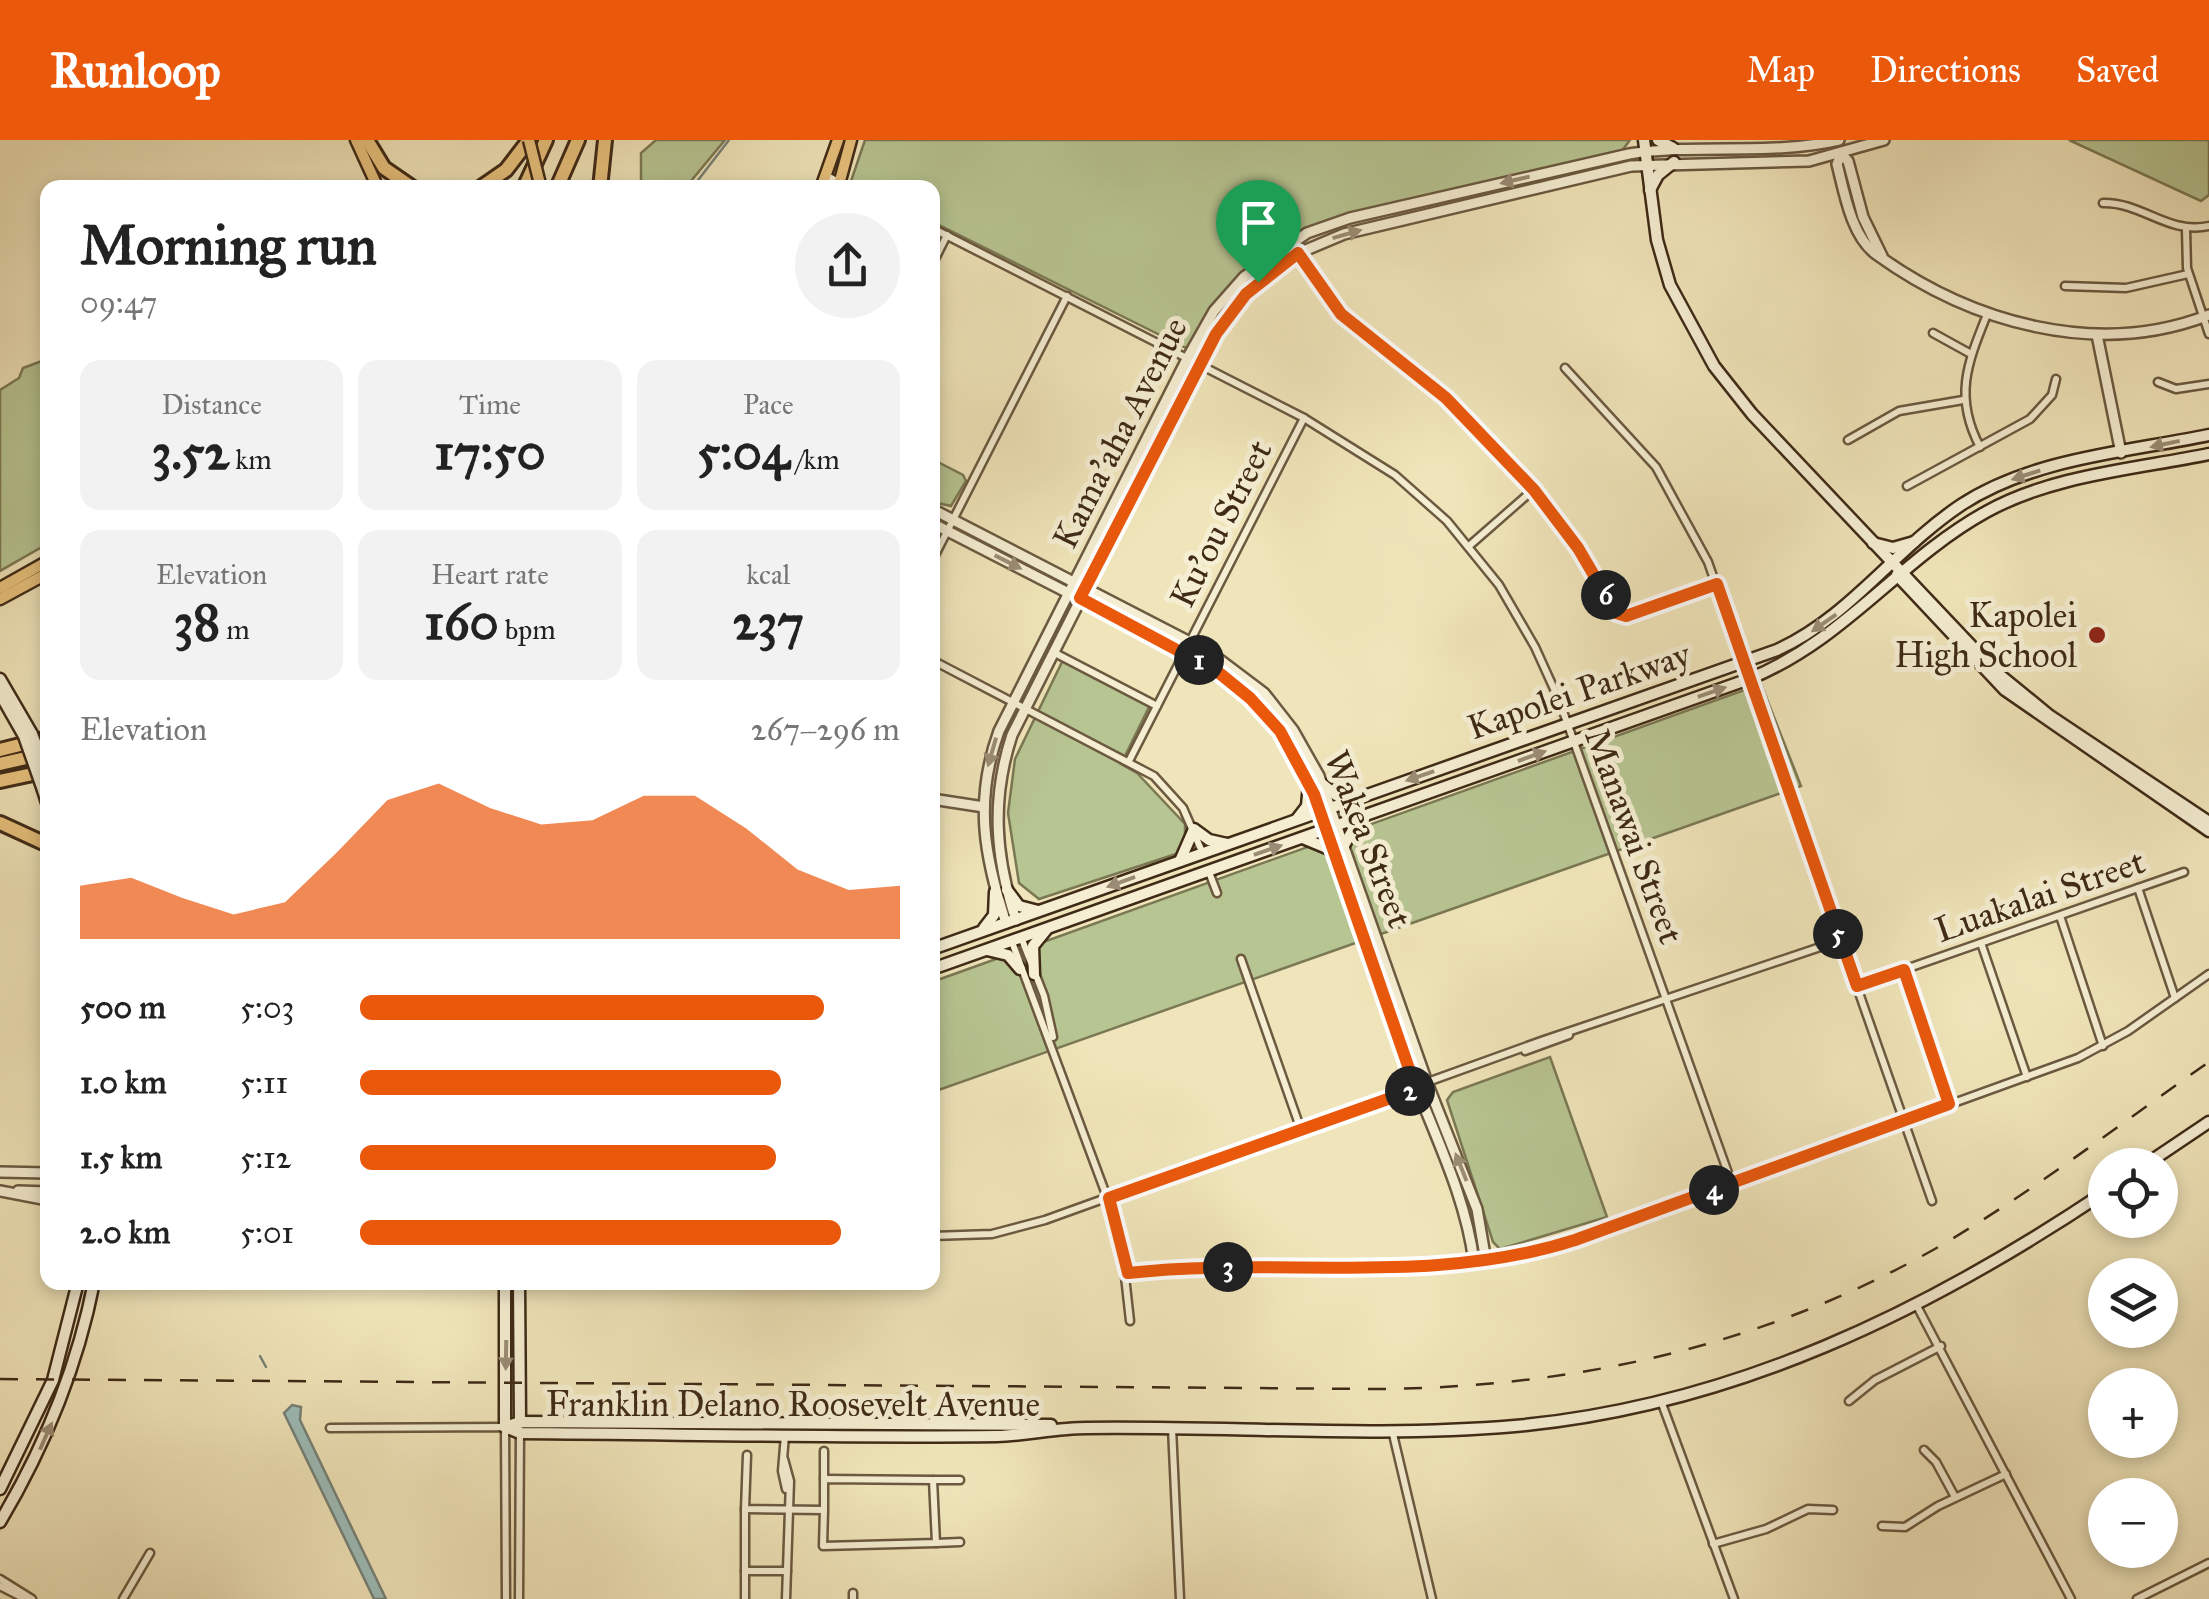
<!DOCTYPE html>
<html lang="en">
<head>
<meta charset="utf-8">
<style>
  body { margin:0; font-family:"IM FELL Great Primer",serif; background:#f2f2f2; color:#222; height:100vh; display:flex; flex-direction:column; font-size:38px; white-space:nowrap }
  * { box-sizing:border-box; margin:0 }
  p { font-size:32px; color:#767676 }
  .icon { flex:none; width:55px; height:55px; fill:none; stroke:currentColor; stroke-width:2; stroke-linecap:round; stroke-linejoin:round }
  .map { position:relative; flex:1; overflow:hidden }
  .sheet { position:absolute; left:40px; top:40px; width:900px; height:1110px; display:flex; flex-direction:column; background:#fff; border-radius:20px; box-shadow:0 5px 15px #0003 }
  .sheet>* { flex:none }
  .tools { position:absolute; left:2088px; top:1008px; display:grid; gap:20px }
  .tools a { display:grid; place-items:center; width:90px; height:90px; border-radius:50%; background:#fff; box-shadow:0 5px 15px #0003; font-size:50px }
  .pin { position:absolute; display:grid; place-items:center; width:85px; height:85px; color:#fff; margin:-102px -42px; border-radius:50% 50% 50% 0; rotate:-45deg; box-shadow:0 0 10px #0007 }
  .pin .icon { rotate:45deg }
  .km { position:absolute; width:50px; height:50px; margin:-25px; border-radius:50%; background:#222; color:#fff; font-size:28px; line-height:50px; text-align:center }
  .round { display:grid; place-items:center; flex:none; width:105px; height:105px; border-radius:52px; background:#f2f2f2 }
  .head { display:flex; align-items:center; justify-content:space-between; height:170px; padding:0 40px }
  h1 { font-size:55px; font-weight:800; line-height:75px }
  .figures { display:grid; grid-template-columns:repeat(3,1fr); gap:15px; height:170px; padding:10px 40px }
  .figures div { display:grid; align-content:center; border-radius:20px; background:#f2f2f2; text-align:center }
  .figures b { font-size:50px; font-weight:800 }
  .figures small { font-size:28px; font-weight:400 }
  .figures p { font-size:28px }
  .chart { height:280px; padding:20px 40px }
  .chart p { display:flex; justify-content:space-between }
  .chart svg { width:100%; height:180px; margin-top:10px; fill:#ea580c; opacity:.7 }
  ul { padding:0 40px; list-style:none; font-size:32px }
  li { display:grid; grid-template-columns:160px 120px 1fr; align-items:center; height:75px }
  li i { height:25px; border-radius:12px; background:#ea580c }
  header { display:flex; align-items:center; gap:60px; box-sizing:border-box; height:140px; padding:0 50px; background:#ea580c; color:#fff }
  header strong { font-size:48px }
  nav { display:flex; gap:55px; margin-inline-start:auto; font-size:35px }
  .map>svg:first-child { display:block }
</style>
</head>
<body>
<header>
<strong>Runloop</strong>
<nav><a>Map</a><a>Directions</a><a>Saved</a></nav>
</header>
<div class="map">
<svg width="2209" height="1459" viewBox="0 0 2209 1459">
  <rect width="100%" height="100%" fill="#f0e5ba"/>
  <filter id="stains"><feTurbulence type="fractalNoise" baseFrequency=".002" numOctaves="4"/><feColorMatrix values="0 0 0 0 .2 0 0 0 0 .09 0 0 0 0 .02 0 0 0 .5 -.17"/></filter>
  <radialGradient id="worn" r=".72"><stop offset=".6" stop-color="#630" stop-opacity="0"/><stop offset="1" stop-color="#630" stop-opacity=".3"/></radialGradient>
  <g fill="#b7c592" stroke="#7b7854" stroke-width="2.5">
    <polygon points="656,0 725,0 686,47 641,47 641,13"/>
    <polygon points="865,0 1630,0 1621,12 1305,92 1253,126 1186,208 933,82 932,48 864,47 851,41"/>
    <polygon points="2069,0 2209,0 2209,55 2201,61"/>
    <polygon points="47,219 47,404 0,431 0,250 19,238 23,228"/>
    <polygon points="932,319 963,335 966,341 951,366 933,362"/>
    <polygon points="1063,520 1152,561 1121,624 1137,633 1185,684 1185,711 1039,759 1019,743 1008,673 1015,619"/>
    <polygon points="1761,544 1801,646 933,952 932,842"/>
    <polygon points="1550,917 1607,1077 1500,1109 1493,1102 1447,960 1453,952"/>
  </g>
  <polygon fill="#9dbdb8" stroke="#778278" stroke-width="2.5" points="292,1265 301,1267 300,1280 386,1459 374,1459 284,1273"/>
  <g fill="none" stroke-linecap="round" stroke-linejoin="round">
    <g stroke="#778278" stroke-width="2.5">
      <polyline points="692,48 729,0"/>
      <polyline points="260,1216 266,1227"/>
    </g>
    <defs>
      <g id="minor">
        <polyline points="827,36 850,48"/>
        <path d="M2103 63C2142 62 2168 95 2209 86"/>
        <polyline points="932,88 1304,278 1395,335 1447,381 1499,445 1535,507 1559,560 1732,1044"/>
        <polyline points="2186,89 2187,128 2209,194"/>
        <polyline points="1298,111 1341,175 1446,258 1526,342 1578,408 1616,473 1628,475 1717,444"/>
        <polyline points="932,125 947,95"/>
        <polyline points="2065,146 2126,148 2188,134"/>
        <polyline points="1933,193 1971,214"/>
        <polyline points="1565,228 1656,327 1708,422 1932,1061"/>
        <polyline points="2158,242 2176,249 2209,244"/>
        <polyline points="1848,300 1899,271 1963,260"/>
        <path d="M1980 307C1953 256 1968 222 1988 172"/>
        <polyline points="1907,346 2030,279 2052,255 2056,239"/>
        <polyline points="1469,406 1533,350"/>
        <polyline points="932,421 1067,156"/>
        <polyline points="46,510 48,509"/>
        <polyline points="1053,512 1157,566"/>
        <polyline points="932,520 1154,636 1183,668 1203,714"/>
        <polyline points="1129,621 1304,278"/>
        <polyline points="1209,732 1217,753"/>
        <polyline points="2138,748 2175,858"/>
        <polyline points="2060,776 2103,906"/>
        <polyline points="1021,797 1044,856 1053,897"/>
        <polyline points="1012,802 1120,1092 1130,1181"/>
        <polyline points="1981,803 2027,937"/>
        <polyline points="1241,819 1301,990"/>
        <polyline points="1904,830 1949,965"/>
        <polyline points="1857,846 2184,732"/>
        <polyline points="1525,911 1569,895"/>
        <polyline points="1187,1031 1231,1015"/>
        <polyline points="1591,1094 1635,1078"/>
        <polyline points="932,1096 992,1094 1045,1080 1544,900 1841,800"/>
        <polyline points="1128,1133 1187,1127 1427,1128 1516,1116 1575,1100 2078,918 2128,891 2209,834"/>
        <polyline points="1917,1166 2071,1459"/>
        <polyline points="1661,1261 1734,1459"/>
        <polyline points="1849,1261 1875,1240 1941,1206"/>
        <polyline points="330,1288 505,1287 506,1459"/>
        <polyline points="1172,1288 1180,1459"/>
        <polyline points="1392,1290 1432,1459"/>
        <polyline points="785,1295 782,1331 786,1349"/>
        <polyline points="1924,1310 1936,1322 1955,1357"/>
        <polyline points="824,1311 824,1339"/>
        <polyline points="747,1315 745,1369 824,1370 824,1339 933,1340 936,1403 823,1406 824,1370"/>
        <polyline points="784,1319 790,1341 786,1459"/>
        <polyline points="933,1340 960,1340"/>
        <polyline points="1882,1386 1905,1387 1938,1366 2006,1334"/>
        <polyline points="936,1403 960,1402"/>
        <polyline points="1713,1404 1766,1389 1808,1369 1833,1370"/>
        <polyline points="745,1431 787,1431"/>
        <polyline points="0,1439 32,1459"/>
        <polyline points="0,1446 25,1459"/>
        <polyline points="853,1453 853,1459"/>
        <polyline points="123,1459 150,1413"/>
        <polyline points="519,1459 520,1290"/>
        <polyline points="745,1459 745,1369"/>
        <polyline points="2137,1459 2209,1423"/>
      </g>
      <g id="tertiary">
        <polyline points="1841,14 1848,21 1863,77 1882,116"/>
        <path d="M1841 15 1837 24C1844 51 1851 96 1876 114 1970 182 2096 219 2209 175"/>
        <polyline points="2097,195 2121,313"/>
        <polyline points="932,369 1211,513 1264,553 1293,590 1319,636 1428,945 1477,1069 1486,1121"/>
        <path d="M932 383 1205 523C1239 545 1270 572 1291 608 1340 692 1371 820 1404 914 1428 983 1465 1050 1474 1122"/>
        <polyline points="932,659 984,667"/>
        <path d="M1016 780C995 716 991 659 1012 595L1204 215 1225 180 1258 143 1299 113 1344 94 1631 26 1809 21 1884 0"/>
        <path d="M1006 783C984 716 974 660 999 591L1188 217 1214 171 1244 137 1307 93 1350 78 1629 14C1698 3 1770 16 1839 0"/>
        <polyline points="0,1032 48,1033"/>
        <polyline points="0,1051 48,1060"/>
        <polyline points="18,1051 48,1052"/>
      </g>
      <g id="secondary">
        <polyline points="1644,0 1657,100 1670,145 1714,226 1752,274 1995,531 2050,576 2209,682"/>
        <polyline points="1658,0 1673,8"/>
        <polyline points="1650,50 1658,35 1674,22"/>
        <polyline points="1873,403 1893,408 1914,402"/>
        <polyline points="1897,435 2005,550 2209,691"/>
        <polyline points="0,539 32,594"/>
        <polyline points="0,554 24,596"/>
        <polyline points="1322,644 1336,655 1353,660"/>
        <polyline points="43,650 48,666"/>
        <polyline points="1297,679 1307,666 1309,644"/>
        <polyline points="1305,699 1334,711"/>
        <polyline points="1343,707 1360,678"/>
        <polyline points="1180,721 1194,689 1209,700 1227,704"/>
        <polyline points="1007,750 1019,766 1038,771"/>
        <polyline points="984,788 994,775 995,752"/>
        <path d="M932 809 1777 510C1850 477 1895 409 1961 365 2033 318 2127 312 2209 295"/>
        <polyline points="987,810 1008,815 1020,829"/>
        <path d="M932 829 1749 539C1846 499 1898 421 1986 372 2052 335 2136 329 2209 314"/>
        <polyline points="1034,834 1033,806 1046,790"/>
        <polyline points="2145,1025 2209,982"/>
        <polyline points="519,1142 520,1282"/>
        <path d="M505 1287 520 1293C679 1294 838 1298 997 1296 1027 1295 1057 1288 1087 1288 1230 1286 1373 1298 1515 1286 1733 1266 1926 1172 2105 1052"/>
        <polyline points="505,1287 520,1282 1051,1285"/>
        <polyline points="505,1287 505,1142"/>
        <polyline points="0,1349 53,1240 78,1142"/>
        <path d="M0 1382C45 1306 77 1229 94 1142"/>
      </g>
      <g id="primary">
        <polyline points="356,0 378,48"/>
        <polyline points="821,48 838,0"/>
        <polyline points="838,48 851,0"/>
        <polyline points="0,448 48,421"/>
        <polyline points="0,459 48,433"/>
      </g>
      <g id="motorway">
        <polyline points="367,0 384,28 413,48"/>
        <polyline points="480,48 506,30 529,0"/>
        <polyline points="524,48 546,0"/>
        <polyline points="557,48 578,0"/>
        <polyline points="600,48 605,0"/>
        <polyline points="0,610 48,598"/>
        <polyline points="0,624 48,613"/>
        <polyline points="0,641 47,631"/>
        <polyline points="0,683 48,705"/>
      </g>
    </defs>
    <use href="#minor" stroke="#6b5940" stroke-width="11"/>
    <use href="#tertiary" stroke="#6b5940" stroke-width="14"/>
    <use href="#secondary" stroke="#3f2a17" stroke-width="15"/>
    <use href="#primary" stroke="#3f2a17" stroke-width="15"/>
    <use href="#motorway" stroke="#3f2a17" stroke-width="18"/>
    <use href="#minor" stroke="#f5eed2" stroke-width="6"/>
    <use href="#tertiary" stroke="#f5eed2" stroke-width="9"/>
    <use href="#secondary" stroke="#f5eed2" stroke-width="10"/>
    <use href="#primary" stroke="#e8c27d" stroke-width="10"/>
    <use href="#motorway" stroke="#e8c27d" stroke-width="12"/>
    <path stroke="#3f2a17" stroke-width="2.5" stroke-dasharray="18 18" stroke-linecap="butt" d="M0 1239 1381 1249C1576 1247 1762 1206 1933 1110 2029 1055 2118 985 2209 922"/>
    <defs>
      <g id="secondary-bridge">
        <polyline points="32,594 48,635"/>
        <polyline points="24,596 43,650"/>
      </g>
      <polyline id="primary-bridge" points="529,0 541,48"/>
    </defs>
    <use href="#secondary-bridge" stroke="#3f2a17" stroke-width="15" stroke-linecap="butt"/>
    <use href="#primary-bridge" stroke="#3f2a17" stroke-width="15" stroke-linecap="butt"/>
    <use href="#secondary-bridge" stroke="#f5eed2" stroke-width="10"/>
    <use href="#primary-bridge" stroke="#e8c27d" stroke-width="10"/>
  </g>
  <defs><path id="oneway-solid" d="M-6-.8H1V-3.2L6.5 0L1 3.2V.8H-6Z" transform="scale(2.5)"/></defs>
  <g fill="#9a8c74">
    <use href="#oneway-solid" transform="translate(1515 40) rotate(167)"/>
    <use href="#oneway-solid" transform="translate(1347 94) rotate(-16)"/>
    <use href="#oneway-solid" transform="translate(2165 304) rotate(168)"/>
    <use href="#oneway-solid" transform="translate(2026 335) rotate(162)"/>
    <use href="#oneway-solid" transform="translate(1008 422) rotate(27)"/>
    <use href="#oneway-solid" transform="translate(1824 483) rotate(145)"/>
    <use href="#oneway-solid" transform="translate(1712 552) rotate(-19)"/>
    <use href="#oneway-solid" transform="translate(992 612) rotate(106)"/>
    <use href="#oneway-solid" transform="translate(1532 616) rotate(-20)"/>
    <use href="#oneway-solid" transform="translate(1420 636) rotate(161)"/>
    <use href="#oneway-solid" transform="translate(1268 710) rotate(-19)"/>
    <use href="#oneway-solid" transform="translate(1121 742) rotate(160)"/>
    <use href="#oneway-solid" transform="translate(1461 1027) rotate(-112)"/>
    <use href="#oneway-solid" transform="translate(506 1215) rotate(91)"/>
    <use href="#oneway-solid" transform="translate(46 1296) rotate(-66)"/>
  </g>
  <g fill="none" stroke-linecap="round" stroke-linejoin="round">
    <defs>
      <path id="route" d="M1298 113 1341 174 1446 258 1534 350 1578 408 1616 473 1626 476 1717 444 1857 846 1904 830 1949 964 1575 1100C1429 1147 1277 1116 1128 1133L1109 1058 1416 949 1314 654 1280 591 1250 558 1218 532 1080 458 1216 194 1246 154Z"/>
    </defs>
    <use href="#route" stroke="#fff" stroke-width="20"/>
    <use href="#route" stroke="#ea580c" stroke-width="12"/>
  </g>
  <circle fill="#8f2418" stroke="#f5eed2" stroke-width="4" cx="2097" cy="495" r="10"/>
  <g text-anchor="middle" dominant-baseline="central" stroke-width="10" stroke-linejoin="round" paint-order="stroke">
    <g font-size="35" fill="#3f2a17" stroke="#f5eed2">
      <text transform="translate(1120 293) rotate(-63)">Kama'aha Avenue</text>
      <text transform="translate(1221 384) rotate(-63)">Ku'ou Street</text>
      <text transform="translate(1579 551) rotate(-19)">Kapolei Parkway</text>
      <text transform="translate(1634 696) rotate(70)">Manawai Street</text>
      <text transform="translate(1368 699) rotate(69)">Wakea Street</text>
      <text transform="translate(2040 756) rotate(-19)">Luakalai Street</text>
      <text x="793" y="1264">Franklin Delano Roosevelt Avenue</text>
    </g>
    <g font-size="35" fill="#3f2a17" stroke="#f5eed2" text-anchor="end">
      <text x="2077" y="475">Kapolei<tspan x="2077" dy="40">High School</tspan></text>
    </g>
  </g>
  <rect width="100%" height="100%" filter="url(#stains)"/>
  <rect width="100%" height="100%" fill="url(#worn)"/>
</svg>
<div class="tools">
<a><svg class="icon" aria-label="locate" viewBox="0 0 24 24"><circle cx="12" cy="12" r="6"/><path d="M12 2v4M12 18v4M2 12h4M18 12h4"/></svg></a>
<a><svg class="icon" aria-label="layers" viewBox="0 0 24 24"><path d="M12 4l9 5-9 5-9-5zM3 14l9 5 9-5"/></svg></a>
<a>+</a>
<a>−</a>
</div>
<div class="pin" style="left:1258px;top:142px;background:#1e9e55"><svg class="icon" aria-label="arrive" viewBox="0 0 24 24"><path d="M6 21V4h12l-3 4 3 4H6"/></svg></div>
<b class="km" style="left:1199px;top:520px">1</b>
<b class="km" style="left:1410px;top:951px">2</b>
<b class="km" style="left:1228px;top:1127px">3</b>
<b class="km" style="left:1714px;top:1050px">4</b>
<b class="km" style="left:1838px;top:794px">5</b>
<b class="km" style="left:1606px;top:455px">6</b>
<section class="sheet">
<div class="head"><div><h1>Morning run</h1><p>09:47</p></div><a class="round"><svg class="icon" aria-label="share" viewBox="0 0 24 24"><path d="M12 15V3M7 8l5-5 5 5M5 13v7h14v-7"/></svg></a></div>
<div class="figures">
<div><p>Distance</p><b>3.52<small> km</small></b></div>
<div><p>Time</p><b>17:50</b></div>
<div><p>Pace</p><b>5:04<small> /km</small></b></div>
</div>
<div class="figures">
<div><p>Elevation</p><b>38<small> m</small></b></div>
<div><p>Heart rate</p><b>160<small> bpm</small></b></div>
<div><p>kcal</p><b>237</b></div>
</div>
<div class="chart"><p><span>Elevation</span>267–296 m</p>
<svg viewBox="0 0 160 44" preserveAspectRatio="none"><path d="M0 44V31L10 29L20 34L30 38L40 35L50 23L60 10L70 6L80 12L90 16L100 15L110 9L120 9L130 17L140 27L150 32L160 31V44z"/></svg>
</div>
<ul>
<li><b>500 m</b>5:03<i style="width:86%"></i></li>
<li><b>1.0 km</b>5:11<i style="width:78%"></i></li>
<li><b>1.5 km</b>5:12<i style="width:77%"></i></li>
<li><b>2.0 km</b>5:01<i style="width:89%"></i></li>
</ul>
</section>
</div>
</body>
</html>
